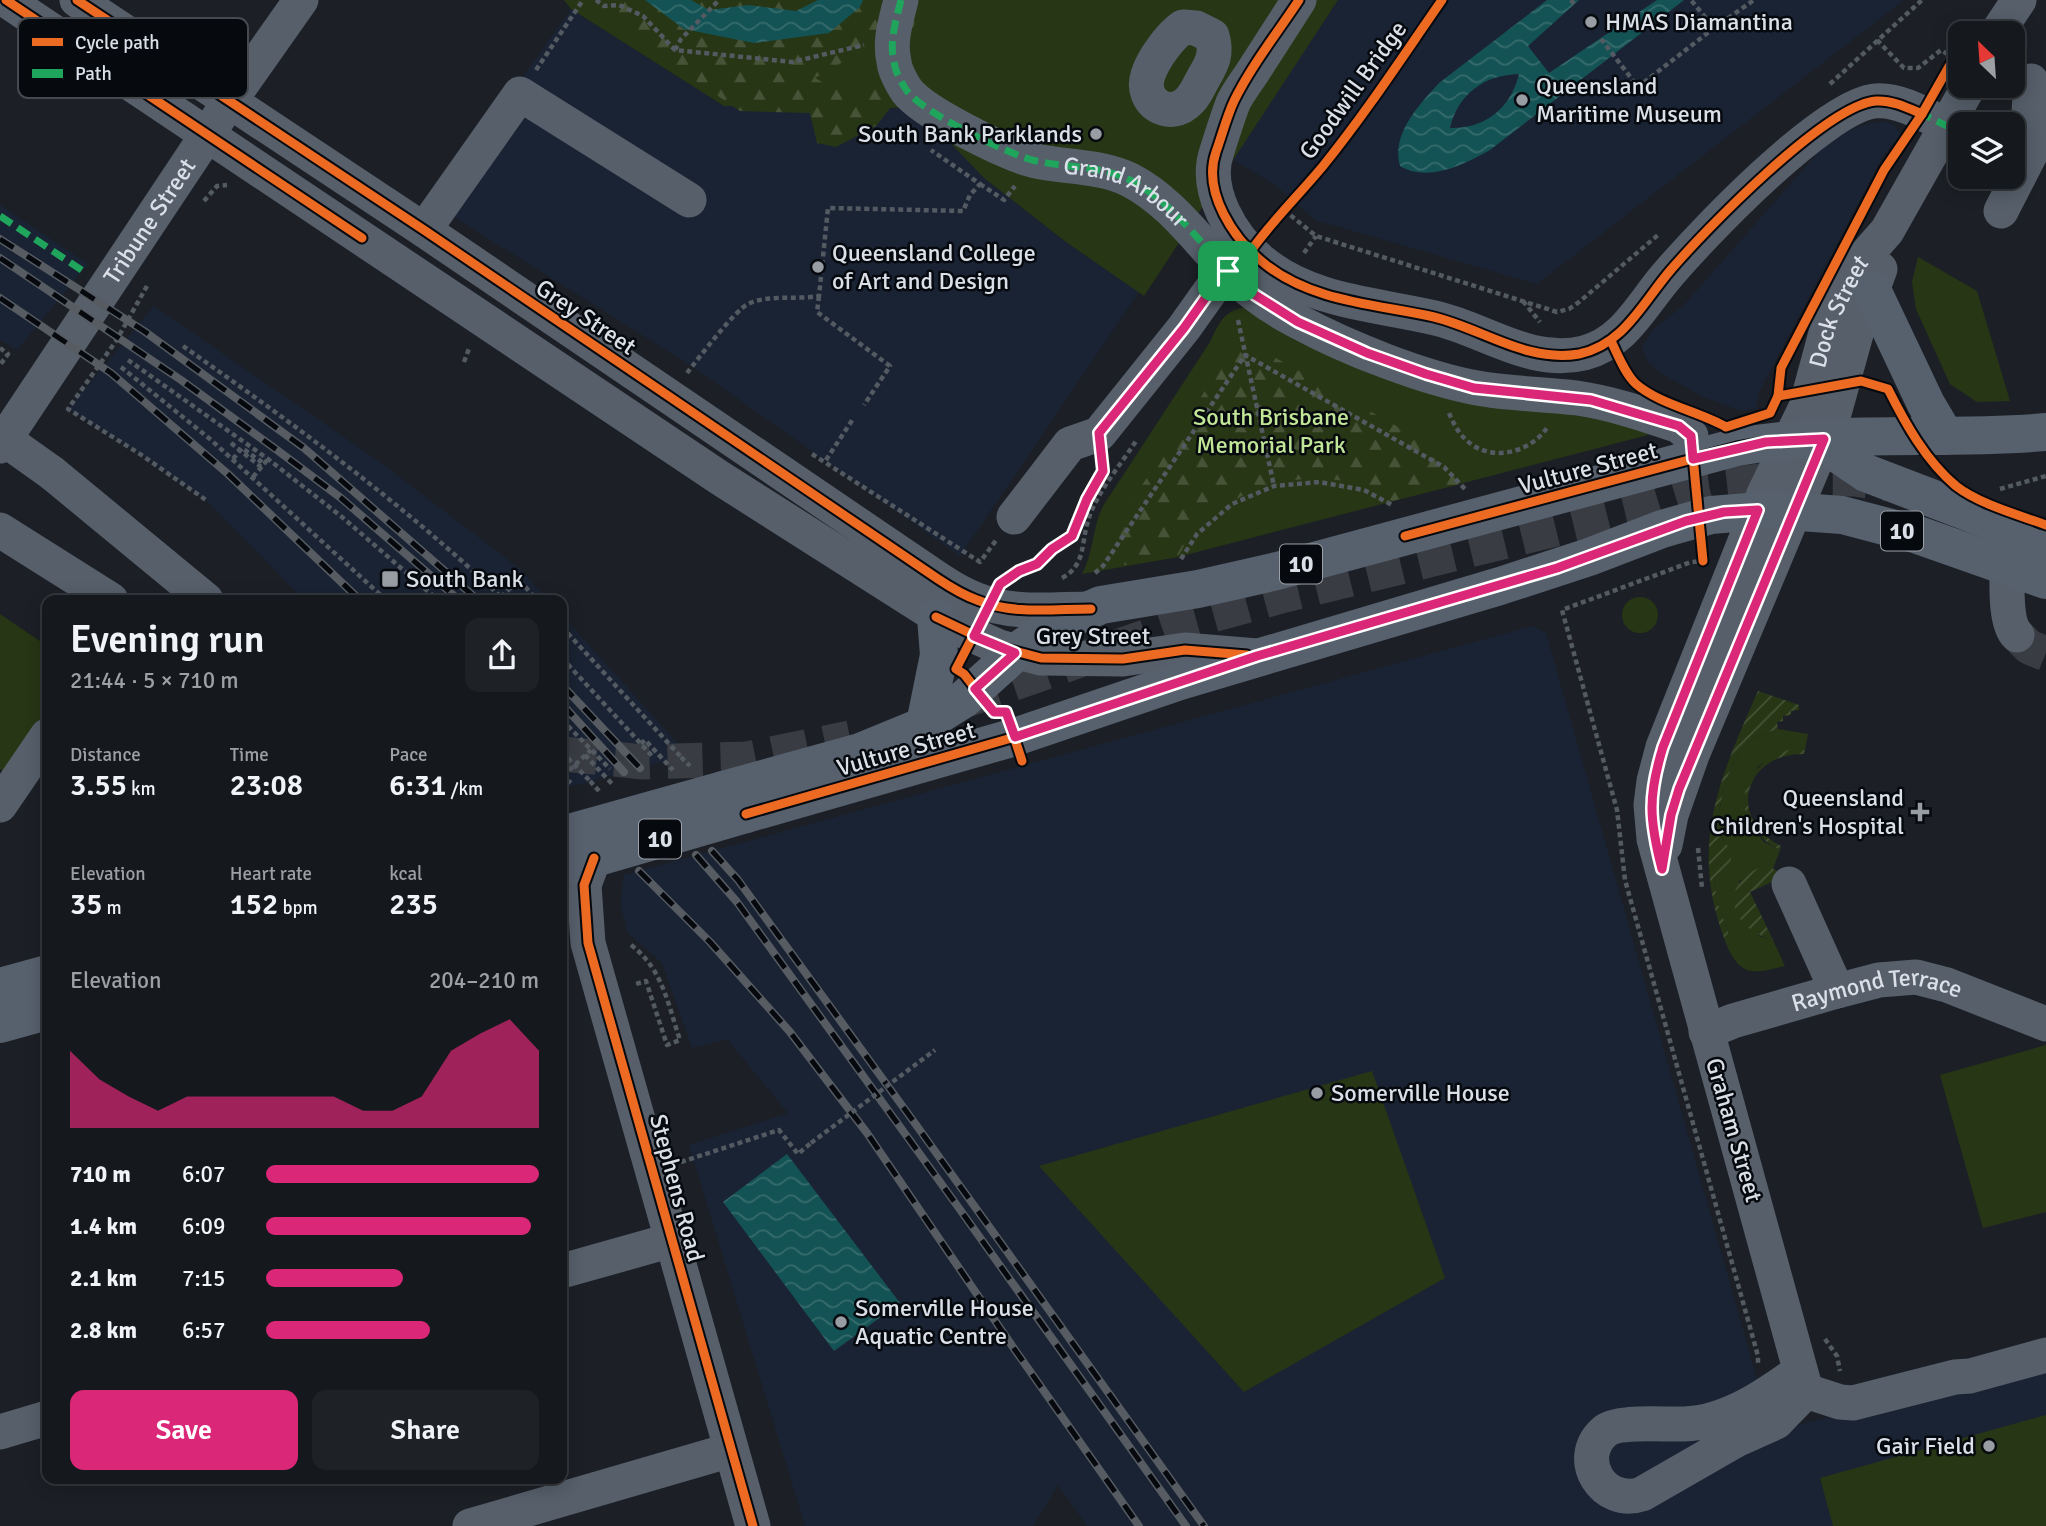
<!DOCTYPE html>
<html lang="en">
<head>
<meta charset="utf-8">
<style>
  body { margin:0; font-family:Signika,sans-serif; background:#1e2125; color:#f1f3f6; height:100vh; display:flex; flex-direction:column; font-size:26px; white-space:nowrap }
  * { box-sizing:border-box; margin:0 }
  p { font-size:23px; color:#9da0a3 }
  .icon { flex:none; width:38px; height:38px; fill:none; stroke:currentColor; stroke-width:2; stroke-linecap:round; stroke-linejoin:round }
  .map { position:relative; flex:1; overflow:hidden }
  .drawer { position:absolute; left:42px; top:595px; width:525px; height:889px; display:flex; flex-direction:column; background:#15181c; border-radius:14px; box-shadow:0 4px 18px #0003,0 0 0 2px #34373b }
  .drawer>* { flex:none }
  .needle { width:46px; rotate:335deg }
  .buttons { position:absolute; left:1948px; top:21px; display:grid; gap:14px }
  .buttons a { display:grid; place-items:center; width:77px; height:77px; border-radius:14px; background:#15181c; box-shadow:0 4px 18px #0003,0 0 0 2px #34373b; font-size:35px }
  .pin { position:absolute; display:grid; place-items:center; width:60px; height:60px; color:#fff; margin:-30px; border-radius:14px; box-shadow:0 4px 10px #0006 }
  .round { display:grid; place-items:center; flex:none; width:74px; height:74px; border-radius:14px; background:#1e2125 }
  .summary { display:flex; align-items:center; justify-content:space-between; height:119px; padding:0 28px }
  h1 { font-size:38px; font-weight:600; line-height:52px }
  .metrics { display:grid; grid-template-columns:repeat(3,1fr); gap:10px; height:119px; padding:7px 28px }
  .metrics div { display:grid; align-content:center }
  .metrics b { font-size:30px; font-weight:600 }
  .metrics small { font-size:19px; font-weight:400 }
  .metrics p { font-size:19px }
  .chart { height:196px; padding:14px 28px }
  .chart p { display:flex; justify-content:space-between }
  .chart svg { width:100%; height:126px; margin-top:7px; fill:#db2777; opacity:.7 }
  .button { display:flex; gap:14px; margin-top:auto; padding:14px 28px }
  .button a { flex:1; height:80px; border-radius:14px; background:#db2777; color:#fff; font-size:28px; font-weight:600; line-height:80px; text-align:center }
  .button a+a { background:#1e2125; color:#f1f3f6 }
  ul { padding:0 28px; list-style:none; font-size:23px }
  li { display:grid; grid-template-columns:112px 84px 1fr; align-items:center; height:52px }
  li i { height:18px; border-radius:9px; background:#db2777 }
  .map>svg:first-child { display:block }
</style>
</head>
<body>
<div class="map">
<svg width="2046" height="1526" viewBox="0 0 2046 1526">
  <defs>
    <pattern id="forest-firs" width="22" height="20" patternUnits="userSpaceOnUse" patternTransform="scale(1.75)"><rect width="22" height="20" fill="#273615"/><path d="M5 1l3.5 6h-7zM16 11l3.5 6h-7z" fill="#465337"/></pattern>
    <pattern id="garden-furrows" width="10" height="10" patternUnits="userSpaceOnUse" patternTransform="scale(1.75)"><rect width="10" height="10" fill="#273615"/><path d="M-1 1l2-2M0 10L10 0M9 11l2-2" fill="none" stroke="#465337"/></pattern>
    <pattern id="water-waves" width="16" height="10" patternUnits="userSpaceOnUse" patternTransform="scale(1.75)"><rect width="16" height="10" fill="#145355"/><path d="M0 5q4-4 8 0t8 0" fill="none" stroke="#366b6d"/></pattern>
  </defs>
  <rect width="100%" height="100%" fill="#1c2026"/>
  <g fill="#1a2333">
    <polygon points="1338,0 1904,0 1537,284 1315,220 1275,185 1232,159"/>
    <polygon points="571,9 724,106 917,108 984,178 1066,242 1139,292 960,556 693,367 433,204"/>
    <polygon points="1883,121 1894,125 1902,135 1884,154 1759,392 1756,408 1741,411 1701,396 1661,373 1648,362 1642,348 1653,329 1683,306 1823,147 1838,135 1860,126"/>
    <polygon points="0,205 88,264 17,350 0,340"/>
    <polygon points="154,306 380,462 520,569 548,600 304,600 206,500 140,454 68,409"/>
    <polygon points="562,615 688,755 562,789"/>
    <polygon points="1533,626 1546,633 1772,1432 2046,1358 2046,1526 1087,1526 1058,1485 1033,1526 805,1526 689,1145 788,1113 727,1039 692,1048 662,963 628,933 620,905 624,875"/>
  </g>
  <g fill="#273615">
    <polygon points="564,0 1338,0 1144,296 1066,242 984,178 917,108 724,106 571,9"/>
    <polygon points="1918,257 1977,291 2010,401 1977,402 1950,384 1916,309 1912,282"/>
    <path d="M1242 308H1250L1640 426 1648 435 1178 557 1082 574C1094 552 1092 528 1103 506L1210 342C1218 326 1222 312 1242 308Z"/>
    <circle cx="1640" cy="615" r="18"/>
    <polygon points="0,614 47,646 47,710 4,772 0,769"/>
    <path d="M1778 729 1808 734 1805 750H1788L1758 766 1744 797 1746 814 1753 829 1764 842 1780 850 1774 866H1764L1739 881 1759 936 1773 940 1785 966C1756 973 1742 978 1728 948L1731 940 1718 904 1714 877 1720 875 1724 840 1717 834C1718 808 1728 754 1753 739 1760 734 1770 732 1778 729Z"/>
    <polygon points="2046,1045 2046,1212 1983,1228 1940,1075"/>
    <polygon points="1372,1071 1445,1278 1244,1392 1039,1166"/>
    <polygon points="2046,1415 2046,1526 1833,1526 1820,1478"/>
  </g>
  <g fill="url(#forest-firs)">
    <polygon points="591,0 645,0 684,29 860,7 863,0 917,0 914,26 897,46 850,58 815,78 832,88 878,89 898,98 876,126 836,147 817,143 810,113 740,111 598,14"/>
    <polygon points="691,0 818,0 796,11 749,5 709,10"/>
    <path d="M1244 347H1252L1265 352 1455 459 1464 483 1392 501C1383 496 1374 489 1364 486 1304 467 1239 485 1196 530 1188 537 1183 548 1178 557L1125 565C1112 555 1111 543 1114 527L1225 361 1234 352Z"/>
  </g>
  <g fill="url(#garden-furrows)">
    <path d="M1758 691 1799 705V710L1791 711V715L1783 716V721L1777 722 1778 729C1770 732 1760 734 1753 739 1728 754 1718 808 1717 834 1735 849 1737 867 1714 878L1718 904 1731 940 1728 948C1687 849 1718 782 1758 691Z"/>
    <path d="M1788 750H1805L1804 754C1744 753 1726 819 1781 846L1780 850C1728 824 1734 768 1788 750Z"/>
    <path d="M1764 866H1774L1773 869 1787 875 1750 892 1773 940C1730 929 1716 883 1764 866Z"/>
  </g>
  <g fill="url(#water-waves)" fill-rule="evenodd">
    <polygon points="645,0 691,0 709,10 749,5 796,11 818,0 863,0 860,7 829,33 754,43 684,29"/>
    <path d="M1547 0H1579L1528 46 1549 73 1657 0H1684L1490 150C1465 164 1428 183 1400 166 1391 134 1419 105 1439 83ZM1519 74C1511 108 1485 129 1450 128 1458 94 1484 75 1519 74Z"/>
    <polygon points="787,1154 900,1303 834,1351 723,1202"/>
  </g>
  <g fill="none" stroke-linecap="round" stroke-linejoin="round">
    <g stroke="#393d43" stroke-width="35" stroke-dasharray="35 18" stroke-linecap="butt">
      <polyline points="2017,635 2029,647 2046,654"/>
      <polyline points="963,701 1194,620 1285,595 1634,510 1709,487 1779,479 1855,479 1887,484"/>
      <polyline points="562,754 643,762 747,759 850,738"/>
    </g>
    <g stroke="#535a62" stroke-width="4.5" stroke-dasharray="5 3.5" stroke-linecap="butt">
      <polyline points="596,0 604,6 619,5 643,16 675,50 792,62 864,45"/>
      <polyline points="1571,0 1574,4"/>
      <polyline points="1714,28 1754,0"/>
      <polyline points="1601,39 1638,87 1714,28 1691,0"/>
      <polyline points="1877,40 1904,68 1918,68 1941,50 1957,60"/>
      <polyline points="675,50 681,39 719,0"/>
      <polyline points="536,70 583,0"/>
      <polyline points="1830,84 1922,0"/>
      <polyline points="980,184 1004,200 1015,186"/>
      <polyline points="204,201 217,186 227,185"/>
      <polyline points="1284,210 1316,236 1557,312 1569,309 1579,302 1658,235"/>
      <polyline points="1304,253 1316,236"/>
      <polyline points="147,286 116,341 68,409 140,454 206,500"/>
      <polyline points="819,296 817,312 890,366 864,405"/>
      <polyline points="1523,301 1540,322"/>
      <polyline points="1238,320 1274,486"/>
      <path d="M183 346C295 425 405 505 504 600"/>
      <polyline points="0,348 8,354 0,365"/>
      <polyline points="128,360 268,459 342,517 438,600"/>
      <polyline points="464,362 470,346"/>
      <polyline points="121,367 210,439 386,600"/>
      <path d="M687 373C697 360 736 309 748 304 769 294 797 300 819 296L828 208 963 211 970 195 980 184 931 150"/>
      <path d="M1449 413C1454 425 1460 436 1471 444 1495 462 1533 451 1548 426"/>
      <polyline points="231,443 261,467"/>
      <polyline points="812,454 980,562 997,539"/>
      <polyline points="233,459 242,448 260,461 264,456"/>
      <polyline points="826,460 853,419"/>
      <polyline points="253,477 268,459"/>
      <polyline points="2000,489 2046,476"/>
      <polyline points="1181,559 1197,534 1232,504 1274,486 1319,482 1364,490 1394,506"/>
      <polyline points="1706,561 1691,562 1562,610 1617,810 1625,880 1758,1356 1758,1364"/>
      <polyline points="1095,573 1103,566 1245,355 1444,467 1465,489"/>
      <path d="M1062 578C1086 565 1081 543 1088 521 1096 493 1120 466 1136 441"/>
      <polyline points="501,597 519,580 537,600"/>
      <polyline points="562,627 681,757"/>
      <polyline points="562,658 653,757"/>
      <polyline points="562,720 610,769"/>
      <polyline points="641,744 645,740 673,770"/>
      <polyline points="585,755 614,786"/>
      <polyline points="562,775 571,783"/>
      <polyline points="563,776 591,750"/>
      <polyline points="590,781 599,791"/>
      <polyline points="1698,848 1702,888"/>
      <path d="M631 945C663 969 668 1005 680 1040L667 1045 646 981 636 984"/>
      <polyline points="681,1162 779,1130 798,1154 811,1143"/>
      <polyline points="1825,1339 1837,1356 1840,1371"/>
    </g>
    <g stroke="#565f6a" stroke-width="35">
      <polyline points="6,0 720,478 951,625 999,647 1041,658 1123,659 1185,650 1257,656"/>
      <path d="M77 0 424 230 938 579C950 587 963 595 977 600 1013 615 1053 609 1091 609"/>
      <path id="s1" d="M901 0C896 21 889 40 894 62 895 71 902 84 907 91 924 113 1004 152 1032 160 1064 168 1100 165 1130 180 1172 202 1197 240 1230 273 1251 293 1273 309 1299 322 1347 348 1423 378 1477 388 1510 394 1544 394 1577 398 1612 403 1646 415 1679 426L1691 436"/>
      <path d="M1299 0C1284 23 1269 47 1254 70 1247 81 1238 92 1233 103 1227 119 1222 135 1217 151 1203 190 1232 238 1262 262 1311 302 1375 304 1435 318 1484 329 1530 366 1584 353 1623 343 1640 308 1664 279 1699 237 1822 108 1874 101 1898 98 1926 115 1947 126"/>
      <path d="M1183 27 1196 28 1212 36C1217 53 1213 62 1204 77 1200 84 1196 94 1190 100 1170 122 1139 102 1148 75 1153 59 1170 36 1183 27Z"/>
      <polyline points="1997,33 2019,0"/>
      <polyline points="2001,211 2038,139 2029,112 2031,81"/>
      <polyline points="424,230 520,94 689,200"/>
      <path id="s2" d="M0 446 229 102 301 0"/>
      <polyline points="52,473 206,600"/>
      <polyline points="1014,517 1070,444 1099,434 1184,328 1211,290 1245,256"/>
      <polyline points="0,530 111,600"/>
      <path d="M2007 567C2007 584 2005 623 2017 635"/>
      <polyline points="0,805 47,736"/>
      <polyline points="1665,845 1671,815 1692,755 1831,424 1856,334 1880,269"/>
      <polyline points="594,858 584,885 588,943 753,1526"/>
      <polyline points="1789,884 1837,991"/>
      <path id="s3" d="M1706 1032 1733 1021 1837 991 1879 980 1916 977 1947 985 2046 1024"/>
      <polyline points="562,1271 672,1240"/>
      <path d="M1800 1371C1767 1395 1727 1423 1684 1424 1665 1425 1617 1420 1604 1432 1574 1459 1603 1507 1642 1494L1736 1440 1776 1422 1806 1391"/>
      <path id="s4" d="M1806 1391 1654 839 1651 805 1654 781 1663 747 1764 494 1806 407 1829 322 1859 263 1887 231 1969 86"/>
      <polyline points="1806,1391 1840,1402 1853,1403 1955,1377 1970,1376 2046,1355"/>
      <polyline points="0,1432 47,1418"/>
      <polyline points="470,1526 731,1450"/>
    </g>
    <g stroke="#57606d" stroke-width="38">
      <polyline points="1872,290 1926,404 1945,436"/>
      <polyline points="1824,439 1841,456 1866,473 2046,542"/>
      <polyline points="925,724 939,655 936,617"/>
      <path d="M723 790 860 752 916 729 964 699 1015 653 1043 633 1067 620 1101 605 1198 589 1277 571 1737 447C1839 429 1943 441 2046 432"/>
      <polyline points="746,814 1015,737 1180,681 1500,586 1589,557 1662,529 1711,515 1773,510 1842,515 1918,535 2046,580"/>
      <polyline points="0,987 47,974"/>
      <polyline points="0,1024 47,1011"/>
    </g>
    <defs>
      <g id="rail">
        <polyline points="0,239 144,331 304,448 478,600"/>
        <polyline points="0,258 181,380 277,450 341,498 459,600"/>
        <polyline points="0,298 111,373 228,474 360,600"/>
        <polyline points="562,685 640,768"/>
        <polyline points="562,704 624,772"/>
        <polyline points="712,851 738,880 914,1122 1204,1526"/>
        <polyline points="696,855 737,902 956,1204 1186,1526"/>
        <polyline points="639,871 710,942 790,1032 867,1133 1015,1350 1139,1526"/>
      </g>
    </defs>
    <use href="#rail" stroke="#565c62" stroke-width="8"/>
    <use href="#rail" stroke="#06090e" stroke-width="5" stroke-dasharray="16" stroke-linecap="butt"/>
    <g stroke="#535a62" stroke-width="4.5" stroke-dasharray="5 3.5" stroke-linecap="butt">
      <polyline points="562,752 590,781"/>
      <polyline points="681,757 690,766"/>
      <polyline points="811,1143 935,1050"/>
    </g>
    <polyline stroke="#565f6a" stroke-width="35" points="0,436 52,473"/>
    <g stroke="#57606d" stroke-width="38">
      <polyline points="562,835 723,790"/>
      <polyline points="574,864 746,814"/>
    </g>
    <g stroke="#20a55d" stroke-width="7" stroke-dasharray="14 7" stroke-linecap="butt">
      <path d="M901 0C896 21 889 40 894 62 895 71 902 84 907 91 924 113 1004 152 1032 160 1064 168 1100 165 1130 180 1172 202 1197 240 1230 273 1251 293 1273 309 1299 322 1347 348 1423 378 1477 388 1510 394 1544 394 1577 398 1612 403 1646 415 1679 426L1691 436"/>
      <polyline points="1918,112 1947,126"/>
      <polyline points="0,216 83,271"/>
    </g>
    <defs>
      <g id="cycleway">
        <polyline points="6,0 362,238"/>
        <path d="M77 0 424 230 938 579C950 587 963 595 977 600 1013 615 1053 609 1091 609"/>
        <path d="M1299 0C1278 32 1251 66 1234 101 1227 116 1222 135 1216 152 1202 192 1234 240 1265 264 1313 302 1376 304 1434 317 1483 329 1527 363 1579 354 1623 345 1642 304 1669 272 1703 232 1826 105 1876 101 1892 100 1908 108 1922 114"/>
        <path d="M1250 252C1272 221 1299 195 1323 166 1366 113 1403 56 1442 0"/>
        <path d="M1611 341C1618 355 1625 374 1636 384 1659 404 1700 412 1726 427L1770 413 1778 396 1781 368 1884 170 1922 114 1960 47"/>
        <path d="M1778 396 1861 381 1888 389C1905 423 1926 461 1956 486 1979 504 2019 515 2046 525"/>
        <polyline points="1691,436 1703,561"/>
        <polyline points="1405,536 1737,447 1766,442 1824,439"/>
        <polyline points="936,617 999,647 1041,658 1123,659 1185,650 1247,655"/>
        <polyline points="1022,761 1006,712 994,712 964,674 956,669 1000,584 1019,571 1037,564 1052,549 1072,536 1086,499 1103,472 1099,434"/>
        <polyline points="746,814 1015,737 1257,656 1557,568 1686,521 1724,512 1758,510"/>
        <polyline points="594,858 584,885 588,943 753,1526"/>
      </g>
    </defs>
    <use href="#cycleway" stroke="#06090e" stroke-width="13"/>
    <use href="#cycleway" stroke="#ed6a23" stroke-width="9"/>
  </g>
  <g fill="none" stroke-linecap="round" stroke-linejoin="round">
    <defs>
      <path id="route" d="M1228 271 1255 295 1298 322 1367 353 1426 374 1474 388 1591 400 1679 426 1691 436 1693 459 1766 442 1824 439 1679 789 1671 815 1662 869C1649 819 1648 796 1663 747L1758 510 1724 512 1686 521 1557 568 1257 656 1015 737 1006 712H994L975 689 1015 653 974 636 1000 584 1019 571 1037 564 1052 549 1072 536 1087 499 1103 471 1099 433 1184 328 1211 290Z"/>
    </defs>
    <use href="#route" stroke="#fff" stroke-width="14"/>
    <use href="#route" stroke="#db2777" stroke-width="9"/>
  </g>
  <g fill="#989da4" stroke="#06090e" stroke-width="2.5">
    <circle cx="1591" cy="22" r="7"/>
    <circle cx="1522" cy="100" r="7"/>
    <circle cx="1096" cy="134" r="7"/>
    <circle cx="818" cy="267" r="7"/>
    <rect x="381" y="570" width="18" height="18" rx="3.5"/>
    <path d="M1916.5 801.5h7v7h7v7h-7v7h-7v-7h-7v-7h7z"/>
    <circle cx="1317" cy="1093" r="7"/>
    <circle cx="841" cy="1322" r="7"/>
    <circle cx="1989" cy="1446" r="7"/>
  </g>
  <g text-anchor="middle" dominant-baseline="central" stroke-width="5" stroke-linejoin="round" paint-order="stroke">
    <g fill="#06090e" stroke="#9ba0a7" stroke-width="2">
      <rect x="1881" y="511.5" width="42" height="39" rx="5"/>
      <rect x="1280" y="544.5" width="42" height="39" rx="5"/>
      <rect x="639" y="819.5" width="42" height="39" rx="5"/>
    </g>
    <g font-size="23" font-weight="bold" fill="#dbe0e8">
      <text x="1902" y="531">10</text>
      <text x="1301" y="564">10</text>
      <text x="660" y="839">10</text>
    </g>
    <g font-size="24" fill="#dbe0e8" stroke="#06090e" text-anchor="start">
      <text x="1605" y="22">HMAS Diamantina</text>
      <text x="1536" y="86">Queensland<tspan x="1536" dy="28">Maritime Museum</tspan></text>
      <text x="1082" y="134" text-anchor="end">South Bank Parklands</text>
      <text x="832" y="253">Queensland College<tspan x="832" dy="28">of Art and Design</tspan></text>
      <text x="406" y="579">South Bank</text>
      <text x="1904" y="798" text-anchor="end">Queensland<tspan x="1904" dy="28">Children's Hospital</tspan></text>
      <text x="1331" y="1093">Somerville House</text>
      <text x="855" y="1308">Somerville House<tspan x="855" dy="28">Aquatic Centre</tspan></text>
      <text x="1975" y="1446" text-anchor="end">Gair Field</text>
    </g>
    <g font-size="24" fill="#dbe0e8" stroke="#06090e">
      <text transform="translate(1353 90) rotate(-54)">Goodwill Bridge</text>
      <text stroke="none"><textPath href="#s1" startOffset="340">Grand Arbour</textPath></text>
      <text stroke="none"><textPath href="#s2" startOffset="270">Tribune Street</textPath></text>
      <text stroke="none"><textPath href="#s4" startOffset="1136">Dock Street</textPath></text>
      <text transform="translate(586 317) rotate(34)">Grey Street</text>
      <text transform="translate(1588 468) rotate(-15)">Vulture Street</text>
      <text x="1093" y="636">Grey Street</text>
      <text transform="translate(906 749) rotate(-16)">Vulture Street</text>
      <text stroke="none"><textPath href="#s3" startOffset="178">Raymond Terrace</textPath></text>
      <text transform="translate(1734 1130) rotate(74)">Graham Street</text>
      <text transform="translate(677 1188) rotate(75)">Stephens Road</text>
    </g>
    <g font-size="24" fill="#c2e697" stroke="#06090e">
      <text x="1271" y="417">South Brisbane<tspan x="1271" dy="28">Memorial Park</tspan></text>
    </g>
  </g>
  <rect x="18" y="18" width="230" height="80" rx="10" fill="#06090e" stroke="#464a4f" stroke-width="2"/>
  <rect x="32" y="38" width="31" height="8" fill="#ed6a23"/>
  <rect x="32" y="69" width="31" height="9" fill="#20a55d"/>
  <g font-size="19" fill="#dbe0e8">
    <text x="75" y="49">Cycle path</text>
    <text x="75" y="80">Path</text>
  </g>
</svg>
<div class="buttons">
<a><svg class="needle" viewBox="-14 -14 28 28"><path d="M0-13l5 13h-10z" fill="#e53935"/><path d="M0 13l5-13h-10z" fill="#9da0a3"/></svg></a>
<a><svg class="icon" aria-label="layers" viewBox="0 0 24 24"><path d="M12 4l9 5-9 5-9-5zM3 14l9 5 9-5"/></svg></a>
</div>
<div class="pin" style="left:1228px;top:271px;background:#1e9e55"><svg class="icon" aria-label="arrive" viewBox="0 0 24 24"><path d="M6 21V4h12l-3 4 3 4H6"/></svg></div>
<section class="drawer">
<div class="summary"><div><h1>Evening run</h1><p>21:44 · 5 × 710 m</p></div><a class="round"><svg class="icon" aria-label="share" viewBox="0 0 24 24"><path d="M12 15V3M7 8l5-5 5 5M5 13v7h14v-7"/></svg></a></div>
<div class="metrics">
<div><p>Distance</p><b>3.55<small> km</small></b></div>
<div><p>Time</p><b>23:08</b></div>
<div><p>Pace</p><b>6:31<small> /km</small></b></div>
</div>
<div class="metrics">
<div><p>Elevation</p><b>35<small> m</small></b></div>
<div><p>Heart rate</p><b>152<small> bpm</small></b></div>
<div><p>kcal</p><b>235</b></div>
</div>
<div class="chart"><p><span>Elevation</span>204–210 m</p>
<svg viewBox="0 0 160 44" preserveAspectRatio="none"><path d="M0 44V17L10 27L20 33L30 38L40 33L50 33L60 33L70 33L80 33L90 33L100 38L110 38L120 33L130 17L140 11L150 6L160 17V44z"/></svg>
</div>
<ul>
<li><b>710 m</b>6:07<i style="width:100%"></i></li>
<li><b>1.4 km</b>6:09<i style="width:97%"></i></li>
<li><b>2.1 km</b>7:15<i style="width:50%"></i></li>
<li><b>2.8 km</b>6:57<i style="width:60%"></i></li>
</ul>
<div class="button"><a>Save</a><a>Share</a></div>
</section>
</div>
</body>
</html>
